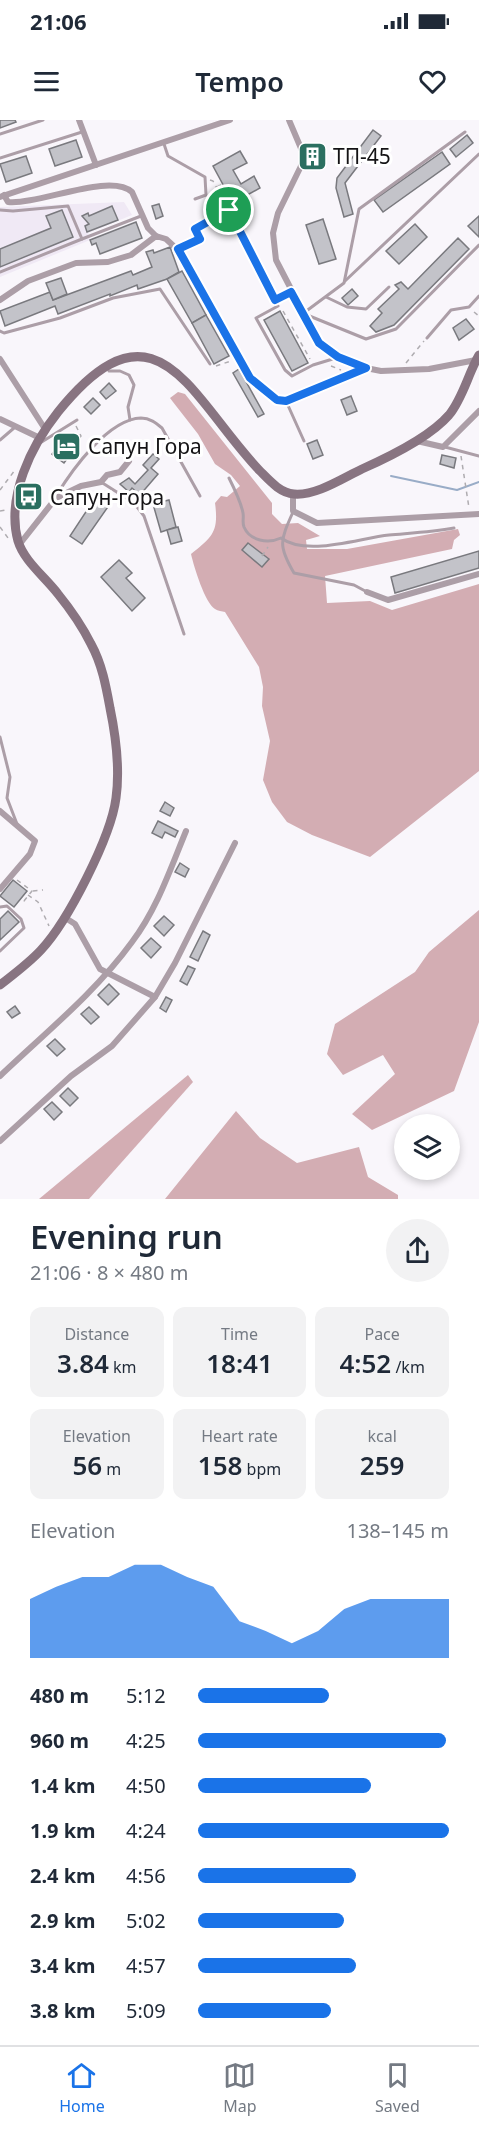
<!DOCTYPE html>
<html lang="en">
<head>
<meta charset="utf-8">
<style>
  body { margin:0; font-family:"Noto Sans",sans-serif; background:#f2f2f3; color:#1f2937; height:100vh; display:flex; flex-direction:column; font-size:22px; white-space:nowrap }
  * { box-sizing:border-box; margin:0 }
  p { font-size:20px; color:#747a83 }
  .icon { flex:none; width:33px; height:33px; fill:none; stroke:currentColor; stroke-width:2; stroke-linecap:round; stroke-linejoin:round }
  .map { position:relative; height:1079px; overflow:hidden }
  .drawer { display:flex; flex-direction:column; background:#fff; flex:1 }
  .drawer>* { flex:none }
  .fabs { position:absolute; left:394px; top:994px; display:grid; gap:12px }
  .fabs a { display:grid; place-items:center; width:66px; height:66px; border-radius:50%; background:#fff; box-shadow:0 3px 9px #0003; font-size:30px }
  .pin { position:absolute; display:grid; place-items:center; width:51px; height:51px; color:#fff; margin:-26px; border:3px solid #fff; border-radius:50%; box-shadow:0 2px 6px #0007 }
  .round { display:grid; place-items:center; flex:none; width:63px; height:63px; border-radius:32px; background:#f2f2f3 }
  .overview { display:flex; align-items:center; justify-content:space-between; height:102px; padding:0 30px }
  h1 { font-size:33px; font-weight:600; line-height:45px }
  .stats { display:grid; grid-template-columns:repeat(3,1fr); gap:9px; height:102px; padding:6px 30px }
  .stats div { display:grid; align-content:center; border-radius:12px; background:#f2f2f3; text-align:center }
  .stats b { font-size:26px; font-weight:600 }
  .stats small { font-size:16px; font-weight:400 }
  .stats p { font-size:16px }
  .chart { height:168px; padding:12px 30px }
  .chart p { display:flex; justify-content:space-between }
  .chart svg { width:100%; height:108px; margin-top:6px; fill:#1a73e8; opacity:.7 }
  ul { padding:0 30px; list-style:none; font-size:20px }
  li { display:grid; grid-template-columns:96px 72px 1fr; align-items:center; height:45px }
  li i { height:15px; border-radius:8px; background:#1a73e8 }
  .status { display:flex; justify-content:space-between; align-items:center; height:42px; padding:0 30px; background:#fff; direction:ltr }
  .status svg { height:16px; fill:currentColor }
  header { display:flex; justify-content:space-between; align-items:center; height:78px; padding:0 30px; background:#fff; font-size:27px; font-weight:600 }
  .menu { display:flex; justify-content:space-around; align-items:center; height:84px; border-top:2px solid #e0e1e3; background:#fff; font-size:16px; color:#747a83 }
  .menu a { display:grid; justify-items:center; gap:3px }
  .menu .current { color:#1a73e8 }
  .map>svg:first-child { display:block }
</style>
</head>
<body>
<div class="status"><b>21:06</b><svg viewBox="0 0 49 12"><path d="M0 12V9h3v3zM5 12V6h3v6zM10 12V3h3v9zM15 12V0h3v12zM26 1h20v11H26zM47 4h2v5h-2z"/></svg></div>
<header><svg class="icon" aria-label="menu" viewBox="0 0 24 24"><path d="M4 6h16M4 12h16M4 18h16"/></svg>Tempo<svg class="icon" aria-label="heart" viewBox="0 0 24 24"><path d="M12 20l-8-8c-3-5 5-10 8-4 3-6 11-1 8 4z"/></svg></header>
<div class="map">
<svg width="479" height="1079" viewBox="0 0 479 1079">
  <rect width="100%" height="100%" fill="#f9f6fb"/>
  <polygon fill="#f0e9f5" points="124,82 132,95 88,113 90,120 0,157 0,87"/>
  <g fill="#d3adb3">
    <path d="M178 272 185 274 272 383V394L282 404 298 403 320 416 306 420 307 429H347L458 409 460 415 454 420 452 429 325 456 327 483 370 481 392 490 479 464V651L370 737 312 715 287 702 272 682 263 660 270 621 262 586 263 567 259 547 225 492C222 491 218 491 215 489 205 483 194 447 191 434 212 417 219 412 215 383L221 376 227 377 240 366 231 355 215 344 198 314 173 282 170 278Z"/>
    <polygon points="479,790 479,902 454,971 372,1010 352,994 395,954 383,935 343,955 327,934 335,904 415,852 429,832"/>
    <polygon points="188,955 193,962 89,1079 39,1079"/>
    <polygon points="236,991 260,1018 297,1043 359,1027 368,1057 398,1075 398,1079 165,1079"/>
  </g>
  <g fill="none" stroke-linecap="round" stroke-linejoin="round">
    <polyline stroke="#99acc7" stroke-width="2" points="391,356 457,370 479,362"/>
  </g>
  <g fill="#c3c3c9" stroke="#79797e" stroke-width="1.5">
    <polygon points="0,0 15,0 16,2 0,8"/>
    <polygon points="373,10 381,16 345,63 353,94 344,97 336,68 337,58"/>
    <polygon points="467,15 473,23 456,37 450,29"/>
    <polygon points="76,20 82,37 55,46 49,29"/>
    <polygon points="240,31 247,43 233,50 241,64 254,56 260,68 233,83 213,46"/>
    <polygon points="442,32 450,44 383,92 374,80"/>
    <polygon points="26,36 32,53 6,62 0,44"/>
    <polygon points="159,84 163,96 156,99 152,86"/>
    <polygon points="112,86 118,100 87,112 85,106 89,104 82,96 88,93 89,96"/>
    <polygon points="62,90 73,117 0,147 0,129 51,108 46,96"/>
    <polygon points="479,96 479,117 468,106"/>
    <polygon points="323,99 336,139 319,144 306,105"/>
    <polygon points="136,102 142,118 100,134 96,123 92,125 90,120"/>
    <polygon points="415,104 427,117 399,144 386,131"/>
    <polygon points="458,118 469,129 394,205 376,212 370,206 382,193 378,189 399,169 395,165 401,162 408,169"/>
    <polygon points="170,127 179,152 167,159 138,169 137,165 110,176 110,174 58,194 55,186 5,206 0,191 50,172 53,180 131,151 133,155 152,147 146,132 153,130 154,133"/>
    <polygon points="182,151 206,195 192,203 167,159"/>
    <polygon points="61,158 67,174 53,180 46,163"/>
    <polygon points="352,169 358,176 348,185 342,178"/>
    <polygon points="280,191 308,243 292,251 264,200"/>
    <polygon points="206,195 229,236 214,244 192,203"/>
    <polygon points="466,199 474,209 459,220 453,208"/>
    <polygon points="239,249 264,294 258,297 233,253"/>
    <polygon points="109,263 116,271 106,279 100,272"/>
    <polygon points="351,276 357,291 347,295 341,280"/>
    <polygon points="93,278 100,285 91,294 84,287"/>
    <polygon points="67,314 79,323 64,343 52,334"/>
    <polygon points="317,320 323,335 313,339 307,324"/>
    <polygon points="153,334 159,339 151,348 158,354 140,375 132,368 129,372 120,364 129,358 135,364 148,350 143,345"/>
    <polygon points="442,335 456,338 454,348 440,344"/>
    <polygon points="99,372 112,381 82,424 70,416"/>
    <polygon points="169,380 176,407 161,412 153,384"/>
    <polygon points="178,407 182,421 171,424 167,410"/>
    <polygon points="248,423 269,439 262,447 242,430"/>
    <polygon points="479,431 479,448 395,473 391,457"/>
    <polygon points="119,440 132,453 126,458 145,478 132,491 101,457"/>
    <polygon points="165,682 174,688 170,696 160,691"/>
    <polygon points="158,701 178,711 175,717 165,712 162,718 152,713"/>
    <polygon points="180,743 189,749 185,757 175,752"/>
    <polygon points="13,760 27,771 14,787 0,776"/>
    <polygon points="8,791 19,802 0,820 0,799"/>
    <polygon points="164,796 174,805 164,816 154,806"/>
    <polygon points="203,811 210,815 198,841 190,837"/>
    <polygon points="151,818 161,827 151,838 141,828"/>
    <polygon points="188,846 195,849 187,865 180,861"/>
    <polygon points="109,864 119,874 108,885 98,875"/>
    <polygon points="166,877 172,880 166,892 160,888"/>
    <polygon points="15,886 20,893 12,898 7,892"/>
    <polygon points="89,887 99,897 91,904 81,894"/>
    <polygon points="55,919 65,929 57,936 47,926"/>
    <polygon points="68,968 78,978 70,986 60,976"/>
    <polygon points="52,982 62,992 54,1000 44,989"/>
  </g>
  <g fill="none" stroke-linecap="round" stroke-linejoin="round">
    <g stroke="#afacb0" stroke-width="1.5" stroke-dasharray="4.5 4.5" stroke-linecap="butt">
      <polyline points="210,60 213,61 239,109"/>
      <polyline points="217,67 223,64"/>
      <polyline points="185,127 200,119 195,109 229,90"/>
      <polyline points="283,191 310,239"/>
      <polyline points="474,192 479,196"/>
      <polyline points="406,243 424,221"/>
      <polyline points="216,246 231,241"/>
      <polyline points="331,246 341,250"/>
      <polyline points="76,306 81,316 77,321"/>
      <polyline points="461,336 469,388"/>
      <polyline points="0,370 15,350"/>
      <polyline points="0,391 6,390"/>
      <polyline points="0,407 8,418"/>
      <polyline points="262,436 268,427"/>
      <polyline points="17,760 32,771 24,781 21,779"/>
      <polyline points="33,771 43,770"/>
      <polyline points="28,775 38,782 49,806"/>
    </g>
    <g stroke="#ac9ea7" stroke-width="3">
      <polyline points="0,14 43,0"/>
      <polyline points="164,24 168,36 205,57 206,75 195,79"/>
      <polyline points="0,38 82,12"/>
      <polyline points="0,90 13,91 68,86 82,119 0,152"/>
      <polyline points="241,113 278,186 256,198 285,250 292,256 313,245 336,238"/>
      <polyline points="82,119 141,96"/>
      <polyline points="345,161 479,34"/>
      <polyline points="326,177 347,187 366,189 389,167"/>
      <polyline points="305,192 344,163 359,89 465,12"/>
      <polyline points="307,195 366,219 396,209 479,125"/>
      <polyline points="0,211 4,213 60,198 113,178 160,169 210,244"/>
      <polyline points="427,218 451,190 469,187 479,176"/>
      <polyline points="109,251 120,251 129,255 134,265 128,287 130,300"/>
      <polyline points="286,281 304,321"/>
      <polyline points="0,320 14,308"/>
      <polyline points="40,323 77,300"/>
      <polyline points="445,327 479,336"/>
      <path d="M229 358C234 368 241 382 243 393 244 398 242 402 244 407 250 421 268 424 281 418 307 437 359 418 389 415 411 413 432 412 454 408"/>
      <polyline points="101,362 134,383 144,396 184,514"/>
      <path d="M56 376C72 350 108 299 141 298 150 298 156 303 162 308L200 376"/>
      <path d="M293 392C280 421 278 426 294 453L354 465 367 472"/>
      <polyline points="0,617 10,657 7,678 17,704"/>
      <polyline points="0,787 7,786 21,799 24,808 0,831"/>
    </g>
    <g stroke="#ac9ea7" stroke-width="6">
      <polyline points="79,0 96,45"/>
      <polyline points="289,0 303,33 302,44 278,93 273,113 276,140 319,223 338,237 366,248 381,251 429,249 476,240"/>
      <path d="M4 75 8 82C39 85 110 52 132 72L148 108 156 116"/>
      <polyline points="0,77 230,0"/>
      <polyline points="0,180 28,161 76,143 108,142 131,135 156,116 166,119 178,130 250,258 277,280 286,281 366,248"/>
      <polyline points="0,239 45,309"/>
      <polyline points="0,299 40,318"/>
      <polyline points="417,321 443,327 479,291"/>
      <polyline points="293,374 293,391 317,403 479,394"/>
      <polyline points="19,425 56,378 81,366 101,362 107,355 120,352 129,341"/>
      <polyline points="367,472 388,480 479,454"/>
      <polyline points="0,691 35,721 30,734 0,769"/>
      <polyline points="64,797 75,804 100,849 155,877"/>
      <path d="M0 956C45 913 95 873 132 822 157 789 170 750 186 711"/>
      <polyline points="0,1021 71,956 112,926 155,877 175,843 235,723"/>
    </g>
    <path stroke="#887481" stroke-width="9" d="M0 865C14 854 29 843 41 830 68 801 111 717 116 678 120 649 116 617 110 588 106 566 102 544 91 524 82 506 71 490 58 474 45 457 24 441 18 421 6 377 31 326 58 292 157 169 191 279 260 351 269 360 280 373 294 374 316 376 343 358 362 349 389 337 430 317 449 295 463 278 468 254 479 235"/>
  </g>
  <g fill="none" stroke-linecap="round" stroke-linejoin="round">
    <defs>
      <polygon id="route" points="229,90 275,180 291,172 319,223 338,237 366,248 286,281 277,280 250,258 178,129 200,119 195,109"/>
    </defs>
    <use href="#route" stroke="#fff" stroke-width="12"/>
    <use href="#route" stroke="#1a73e8" stroke-width="8"/>
  </g>
  <defs>
    <symbol id="building-square" viewBox="-11 -11 22 22"><rect x="-9" y="-9" width="18" height="18" rx="4" fill="#2b6f60" stroke="#fff"/><path d="M-4-6H4V6H1V3H-1V6H-4ZM-2.5-4.3h1.7v1.8h-1.7ZM.8-4.3h1.7v1.8H.8ZM-2.5-1h1.7V.8h-1.7ZM.8-1h1.7V.8H.8Z" fill="#fff"/></symbol>
    <symbol id="hotel-square" viewBox="-11 -11 22 22"><rect x="-9" y="-9" width="18" height="18" rx="4" fill="#2b6f60" stroke="#fff"/><path d="M-6-4.5h1.5V1H6V5H4.5V3h-9V5H-6ZM-4 0a1.8 1.8 0 1 1 3.6 0ZM.5 0V-2.5h3Q6-2.5 6 0Z" fill="#fff"/></symbol>
    <symbol id="bus-square" viewBox="-11 -11 22 22"><rect x="-9" y="-9" width="18" height="18" rx="4" fill="#2b6f60" stroke="#fff"/><path d="M-5-6H5V4H4V6H2V4H-2V6H-4V4H-5ZM-3.5-4V0h7V-4ZM-3.5 1.2v1.5H-2V1.2ZM2 1.2v1.5H3.5V1.2Z" fill="#fff"/></symbol>
  </defs>
  <g fill-rule="evenodd">
    <use href="#building-square" x="296" y="20" width="33" height="33"/>
    <use href="#hotel-square" x="50" y="310" width="33" height="33"/>
    <use href="#bus-square" x="12" y="360" width="33" height="33"/>
  </g>
  <g text-anchor="middle" dominant-baseline="central" stroke-width="6" stroke-linejoin="round" paint-order="stroke">
    <g font-size="21" fill="#141315" stroke="#fff" text-anchor="start">
      <text x="333" y="36">ТП-45</text>
      <text x="88" y="326">Сапун Гора</text>
      <text x="50" y="377">Сапун-гора</text>
    </g>
  </g>
</svg>
<div class="fabs">
<a><svg class="icon" aria-label="layers" viewBox="0 0 24 24"><path d="M12 4l9 5-9 5-9-5zM3 14l9 5 9-5"/></svg></a>
</div>
<div class="pin" style="left:229px;top:90px;background:#1e9e55"><svg class="icon" aria-label="arrive" viewBox="0 0 24 24"><path d="M6 21V4h12l-3 4 3 4H6"/></svg></div>
</div>
<section class="drawer">
<div class="overview"><div><h1>Evening run</h1><p>21:06 · 8 × 480 m</p></div><a class="round"><svg class="icon" aria-label="share" viewBox="0 0 24 24"><path d="M12 15V3M7 8l5-5 5 5M5 13v7h14v-7"/></svg></a></div>
<div class="stats">
<div><p>Distance</p><b>3.84<small> km</small></b></div>
<div><p>Time</p><b>18:41</b></div>
<div><p>Pace</p><b>4:52<small> /km</small></b></div>
</div>
<div class="stats">
<div><p>Elevation</p><b>56<small> m</small></b></div>
<div><p>Heart rate</p><b>158<small> bpm</small></b></div>
<div><p>kcal</p><b>259</b></div>
</div>
<div class="chart"><p><span>Elevation</span>138–145 m</p>
<svg viewBox="0 0 160 44" preserveAspectRatio="none"><path d="M0 44V20L10 15L20 11L30 11L40 6L50 6L60 11L70 15L80 29L90 33L100 38L110 33L120 24L130 20L140 20L150 20L160 20V44z"/></svg>
</div>
<ul>
<li><b>480 m</b>5:12<i style="width:52%"></i></li>
<li><b>960 m</b>4:25<i style="width:99%"></i></li>
<li><b>1.4 km</b>4:50<i style="width:69%"></i></li>
<li><b>1.9 km</b>4:24<i style="width:100%"></i></li>
<li><b>2.4 km</b>4:56<i style="width:63%"></i></li>
<li><b>2.9 km</b>5:02<i style="width:58%"></i></li>
<li><b>3.4 km</b>4:57<i style="width:63%"></i></li>
<li><b>3.8 km</b>5:09<i style="width:53%"></i></li>
</ul>
</section>
<nav class="menu">
<a class="current"><svg class="icon" aria-label="home" viewBox="0 0 24 24"><path d="M3 11l9-7 9 7M6 9v11h12V9"/></svg>Home</a>
<a><svg class="icon" aria-label="map" viewBox="0 0 24 24"><path d="M3 6l6-2 6 2 6-2v14l-6 2-6-2-6 2zM9 4v14M15 6v14"/></svg>Map</a>
<a><svg class="icon" aria-label="saved" viewBox="0 0 24 24"><path d="M7 4h10v16l-5-4-5 4z"/></svg>Saved</a>
</nav>
</body>
</html>
